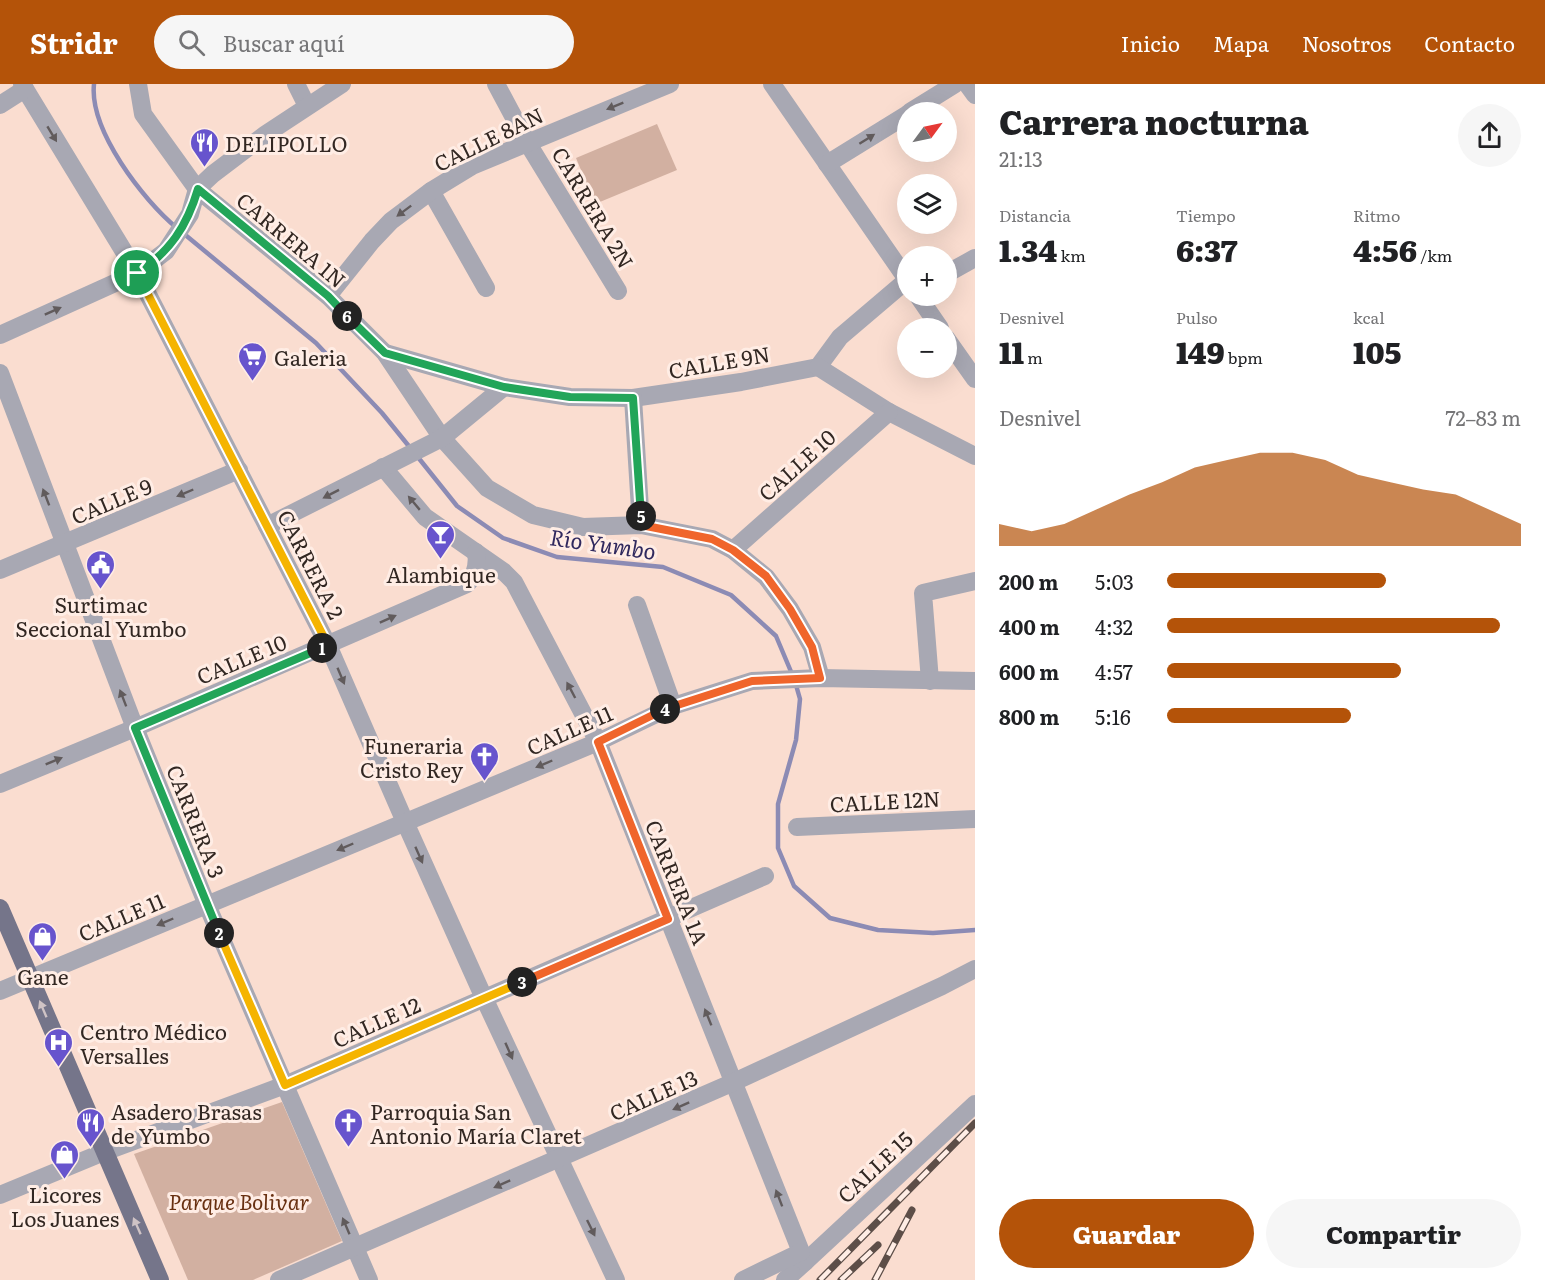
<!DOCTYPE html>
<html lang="es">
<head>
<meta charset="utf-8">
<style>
  body { margin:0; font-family:Literata,serif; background:#f6f6f6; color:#202124; height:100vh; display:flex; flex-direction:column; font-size:22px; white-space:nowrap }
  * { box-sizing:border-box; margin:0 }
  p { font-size:20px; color:#757577 }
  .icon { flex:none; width:33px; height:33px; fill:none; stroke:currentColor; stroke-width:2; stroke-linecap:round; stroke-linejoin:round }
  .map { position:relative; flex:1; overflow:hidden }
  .details { display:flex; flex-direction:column; background:#fff; width:570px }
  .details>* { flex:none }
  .needle { width:39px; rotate:57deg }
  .buttons { position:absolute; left:897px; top:18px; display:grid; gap:12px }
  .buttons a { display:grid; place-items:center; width:60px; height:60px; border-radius:50%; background:#fff; box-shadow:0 6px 24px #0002; font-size:30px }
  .pin { position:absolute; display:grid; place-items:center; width:51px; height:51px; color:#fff; margin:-26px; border:3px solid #fff; border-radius:50%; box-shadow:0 2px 6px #0007 }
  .km { position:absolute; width:30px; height:30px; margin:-15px; border-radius:50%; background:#222; color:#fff; font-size:16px; line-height:30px; text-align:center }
  .round { display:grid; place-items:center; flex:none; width:63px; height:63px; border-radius:32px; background:#f6f6f6 }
  .overview { display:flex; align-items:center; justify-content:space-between; height:102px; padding:0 24px }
  h1 { font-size:33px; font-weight:800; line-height:45px }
  .metrics { display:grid; grid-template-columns:repeat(3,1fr); gap:9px; height:102px; padding:6px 24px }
  .metrics div { display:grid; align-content:center }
  .metrics b { font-size:30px; font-weight:800 }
  .metrics small { font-size:16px; font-weight:400 }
  .metrics p { font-size:16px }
  .chart { height:168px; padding:12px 24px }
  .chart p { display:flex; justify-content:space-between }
  .chart svg { width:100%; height:108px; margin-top:6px; fill:#b45309; opacity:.7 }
  .primary-button { display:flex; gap:12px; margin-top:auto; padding:12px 24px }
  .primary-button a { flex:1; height:69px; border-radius:36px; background:#b45309; color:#fff; font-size:24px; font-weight:800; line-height:69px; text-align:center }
  .primary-button a+a { background:#f6f6f6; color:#202124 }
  ul { padding:0 24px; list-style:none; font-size:20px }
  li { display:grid; grid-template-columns:96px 72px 1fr; align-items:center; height:45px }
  li i { height:15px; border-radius:8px; background:#b45309 }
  header { display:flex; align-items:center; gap:36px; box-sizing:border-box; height:84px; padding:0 30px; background:#b45309; color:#fff }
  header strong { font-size:28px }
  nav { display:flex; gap:33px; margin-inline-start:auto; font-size:21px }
  .search { width:420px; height:54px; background:#f6f6f6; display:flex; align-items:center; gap:15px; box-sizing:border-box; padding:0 21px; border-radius:33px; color:#757577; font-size:22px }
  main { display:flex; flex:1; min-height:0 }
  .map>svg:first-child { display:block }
</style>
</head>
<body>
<header>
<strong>Stridr</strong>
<div class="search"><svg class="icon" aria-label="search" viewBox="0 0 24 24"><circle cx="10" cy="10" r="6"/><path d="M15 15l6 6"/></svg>Buscar aquí</div>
<nav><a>Inicio</a><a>Mapa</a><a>Nosotros</a><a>Contacto</a></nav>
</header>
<main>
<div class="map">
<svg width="975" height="1196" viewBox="0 0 975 1196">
  <rect width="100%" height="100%" fill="#faddd0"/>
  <g fill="#d2b0a1">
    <polygon points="657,40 677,86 595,120 576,74"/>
    <polygon points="282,1018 342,1157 253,1196 188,1196 134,1070"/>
  </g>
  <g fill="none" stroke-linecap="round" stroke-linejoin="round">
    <g stroke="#8c8bb4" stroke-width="4.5">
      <path d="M94 0C89 46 143 116 177 144"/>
      <polyline points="183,149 316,259 382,329 412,366"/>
      <polyline points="417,372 457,422 503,454 557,473 663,483 731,511 776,552 792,590"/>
      <polyline points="796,601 800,615 796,656 778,720 778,764 794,802 830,834 878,846 933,849 975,846"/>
    </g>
    <g stroke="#a8a8b3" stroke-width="18">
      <polyline points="22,0 137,189 328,561 405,738 484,914 616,1196"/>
      <polyline points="138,0 143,30 197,105 328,212 385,269 442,354 487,404 533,431 583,443 641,441 712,455 733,466 766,493 790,525 812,563 821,594"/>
      <polyline points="296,0 307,22"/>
      <polyline points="496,0 527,58 618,207"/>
      <polyline points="772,0 908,197"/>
      <polyline points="967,0 975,11"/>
      <polyline points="0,21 25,5"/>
      <polyline points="910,28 955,0"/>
      <polyline points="827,80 908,30"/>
      <polyline points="431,107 486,204"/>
      <polyline points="946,190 975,174"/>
      <polyline points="328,212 372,157 391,137 431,107 472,82 670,0"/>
      <polyline points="918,212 940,244"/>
      <polyline points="0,251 137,189 166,167 190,130 197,105 213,90 266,50 342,0"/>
      <polyline points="946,254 975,295"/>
      <polyline points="385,269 504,303 570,313 633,314 741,298 818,283 840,253 907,196"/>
      <polyline points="818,283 889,328 975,372"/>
      <polyline points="0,289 135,644 207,821 369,1196"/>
      <polyline points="633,314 641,441"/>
      <polyline points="383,383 425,433 504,488 514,498 598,658 805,1178 785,1196"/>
      <polyline points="267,442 442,354 504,303"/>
      <polyline points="733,466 889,328"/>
      <polyline points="0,486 239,386"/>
      <polyline points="637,521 673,622"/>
      <polyline points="930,597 923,509 975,497"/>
      <path d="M0 700 135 644 467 500C476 491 478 480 476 468"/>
      <polyline points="797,743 975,735"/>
      <polyline points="0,907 598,658 673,622 752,597 821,594 975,597"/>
      <polyline points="0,1111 104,1068 285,1001 765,792"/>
      <polyline points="805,1178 975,1020"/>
      <polyline points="279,1196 734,998 942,902 975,885"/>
      <polyline points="743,1196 801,1168"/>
    </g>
    <polyline stroke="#75758a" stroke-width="18" points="0,824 160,1196"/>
    <defs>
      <g id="rail">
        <polyline points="820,1196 975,1039"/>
        <polyline points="841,1196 878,1161"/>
        <polyline points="875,1196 912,1126"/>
      </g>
    </defs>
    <use href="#rail" stroke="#5d4e48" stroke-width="7"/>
    <use href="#rail" stroke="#ffede5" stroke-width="4.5" stroke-dasharray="14" stroke-linecap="butt"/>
  </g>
  <defs><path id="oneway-solid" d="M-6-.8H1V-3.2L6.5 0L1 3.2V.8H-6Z" transform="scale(1.5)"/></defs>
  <g fill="#615b5c">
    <use href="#oneway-solid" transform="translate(615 22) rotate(158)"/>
    <use href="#oneway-solid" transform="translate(52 50) rotate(59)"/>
    <use href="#oneway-solid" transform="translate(867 55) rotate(-32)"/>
    <use href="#oneway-solid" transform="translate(404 127) rotate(143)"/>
    <use href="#oneway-solid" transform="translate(53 227) rotate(-24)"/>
    <use href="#oneway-solid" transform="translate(185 409) rotate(157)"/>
    <use href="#oneway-solid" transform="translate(331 410) rotate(153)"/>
    <use href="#oneway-solid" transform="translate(46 413) rotate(-111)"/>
    <use href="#oneway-solid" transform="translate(414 419) rotate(-130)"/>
    <use href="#oneway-solid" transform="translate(388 535) rotate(-24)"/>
    <use href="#oneway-solid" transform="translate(341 592) rotate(67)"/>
    <use href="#oneway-solid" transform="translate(571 606) rotate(-118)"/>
    <use href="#oneway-solid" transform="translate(123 614) rotate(-111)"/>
    <use href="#oneway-solid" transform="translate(54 677) rotate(-22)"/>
    <use href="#oneway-solid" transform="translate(544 680) rotate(157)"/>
    <use href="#oneway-solid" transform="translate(345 763) rotate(157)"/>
    <use href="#oneway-solid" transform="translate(419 771) rotate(66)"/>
    <use href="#oneway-solid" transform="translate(165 838) rotate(157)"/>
    <use href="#oneway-solid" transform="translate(708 933) rotate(-112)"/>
    <use href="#oneway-solid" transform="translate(509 967) rotate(66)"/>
    <use href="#oneway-solid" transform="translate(681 1022) rotate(156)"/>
    <use href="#oneway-solid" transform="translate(502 1100) rotate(156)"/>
    <use href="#oneway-solid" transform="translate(779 1114) rotate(-111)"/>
    <use href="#oneway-solid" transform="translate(346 1142) rotate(-113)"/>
    <use href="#oneway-solid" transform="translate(591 1144) rotate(64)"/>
  </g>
  <g fill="#cfc3c5">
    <use href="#oneway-solid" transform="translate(43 925) rotate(-113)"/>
    <use href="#oneway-solid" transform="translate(137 1142) rotate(-114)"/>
  </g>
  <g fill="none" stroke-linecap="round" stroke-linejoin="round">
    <defs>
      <polyline id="split-1" points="137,189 328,561 322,564"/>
      <polyline id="split-2" points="219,849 135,644 322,564"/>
      <polyline id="split-3" points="219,849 285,1001 522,898"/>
      <polyline id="split-4" points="522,898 668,835 598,658 665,625"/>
      <polyline id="split-5" points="641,432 641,441 712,455 733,466 766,492 790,525 812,563 820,594 752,597 665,625"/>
      <polyline id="split-6" points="347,232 385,269 504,303 570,313 633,314 641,432"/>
      <path id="split-7" d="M137 189C170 168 187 142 198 105L328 212 347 232"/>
    </defs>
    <use href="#split-1" stroke="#fff" stroke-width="12"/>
    <use href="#split-2" stroke="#fff" stroke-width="12"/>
    <use href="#split-3" stroke="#fff" stroke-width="12"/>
    <use href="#split-4" stroke="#fff" stroke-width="12"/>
    <use href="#split-5" stroke="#fff" stroke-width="12"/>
    <use href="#split-6" stroke="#fff" stroke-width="12"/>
    <use href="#split-7" stroke="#fff" stroke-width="12"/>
    <use href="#split-1" stroke="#f5b400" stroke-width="8"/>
    <use href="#split-2" stroke="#22a559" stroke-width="8"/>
    <use href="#split-3" stroke="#f5b400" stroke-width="8"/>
    <use href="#split-4" stroke="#f0652b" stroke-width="8"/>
    <use href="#split-5" stroke="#f0652b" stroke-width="8"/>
    <use href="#split-6" stroke="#22a559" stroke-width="8"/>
    <use href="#split-7" stroke="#22a559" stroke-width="8"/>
  </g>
  <defs>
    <symbol id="restaurant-pin" viewBox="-11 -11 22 30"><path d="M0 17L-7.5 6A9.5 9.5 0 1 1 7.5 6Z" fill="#6754cd" stroke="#ffede5"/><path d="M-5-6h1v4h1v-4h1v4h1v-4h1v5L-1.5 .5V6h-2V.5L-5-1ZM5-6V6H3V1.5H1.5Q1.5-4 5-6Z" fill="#fff"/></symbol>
    <symbol id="supermarket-pin" viewBox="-11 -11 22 30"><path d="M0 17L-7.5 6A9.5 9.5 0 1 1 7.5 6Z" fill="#6754cd" stroke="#ffede5"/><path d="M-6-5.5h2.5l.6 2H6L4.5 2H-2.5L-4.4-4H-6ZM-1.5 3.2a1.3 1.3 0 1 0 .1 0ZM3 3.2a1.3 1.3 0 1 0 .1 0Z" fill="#fff"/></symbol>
    <symbol id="bar-pin" viewBox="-11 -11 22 30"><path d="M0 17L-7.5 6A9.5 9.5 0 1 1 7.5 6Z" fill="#6754cd" stroke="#ffede5"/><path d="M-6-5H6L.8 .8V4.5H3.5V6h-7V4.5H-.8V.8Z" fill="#fff"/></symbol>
    <symbol id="civic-pin" viewBox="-11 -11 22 30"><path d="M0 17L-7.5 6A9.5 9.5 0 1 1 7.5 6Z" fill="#6754cd" stroke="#ffede5"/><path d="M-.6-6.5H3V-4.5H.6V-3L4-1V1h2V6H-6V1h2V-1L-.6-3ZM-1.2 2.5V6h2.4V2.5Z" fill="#fff"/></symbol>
    <symbol id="church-pin" viewBox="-11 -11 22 30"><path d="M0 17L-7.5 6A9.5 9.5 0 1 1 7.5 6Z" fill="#6754cd" stroke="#ffede5"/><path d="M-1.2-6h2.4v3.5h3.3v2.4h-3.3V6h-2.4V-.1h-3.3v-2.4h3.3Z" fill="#fff"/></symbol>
    <symbol id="shop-pin" viewBox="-11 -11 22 30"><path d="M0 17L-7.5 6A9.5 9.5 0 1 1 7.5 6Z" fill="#6754cd" stroke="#ffede5"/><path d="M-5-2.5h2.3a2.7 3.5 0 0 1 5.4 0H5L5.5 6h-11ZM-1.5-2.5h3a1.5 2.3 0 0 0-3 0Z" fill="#fff"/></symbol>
    <symbol id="hospital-pin" viewBox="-11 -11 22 30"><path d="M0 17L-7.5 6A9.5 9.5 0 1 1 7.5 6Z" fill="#6754cd" stroke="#ffede5"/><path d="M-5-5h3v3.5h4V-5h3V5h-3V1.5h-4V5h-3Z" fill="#fff"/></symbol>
  </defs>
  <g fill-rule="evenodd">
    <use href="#restaurant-pin" x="188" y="42" width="33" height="45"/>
    <use href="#supermarket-pin" x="236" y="256" width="33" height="45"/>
    <use href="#bar-pin" x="424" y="434" width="33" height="45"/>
    <use href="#civic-pin" x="84" y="464" width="33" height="45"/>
    <use href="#church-pin" x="468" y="656" width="33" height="45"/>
    <use href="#shop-pin" x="26" y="836" width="33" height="45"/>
    <use href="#hospital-pin" x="42" y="942" width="33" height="45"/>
    <use href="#restaurant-pin" x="74" y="1022" width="33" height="45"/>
    <use href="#church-pin" x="332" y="1022" width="33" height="45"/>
    <use href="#shop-pin" x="48" y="1054" width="33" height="45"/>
  </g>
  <g text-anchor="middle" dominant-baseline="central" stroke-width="6" stroke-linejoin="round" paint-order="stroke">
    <g font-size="21" fill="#322722" stroke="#ffede5">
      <text transform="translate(488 54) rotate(-26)">CALLE 8AN</text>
      <text transform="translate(594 123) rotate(59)">CARRERA 2N</text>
      <text transform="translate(292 155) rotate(40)">CARRERA 1N</text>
      <text transform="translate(719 277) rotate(-10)">CALLE 9N</text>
      <text transform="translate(796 380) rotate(-42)">CALLE 10</text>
      <text transform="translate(111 416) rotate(-23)">CALLE 9</text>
      <text transform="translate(312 480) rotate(63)">CARRERA 2</text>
      <text transform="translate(241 574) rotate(-23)">CALLE 10</text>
      <text transform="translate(569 645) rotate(-24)">CALLE 11</text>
      <text transform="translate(885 716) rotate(-3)">CALLE 12N</text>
      <text transform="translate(197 737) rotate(68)">CARRERA 3</text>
      <text transform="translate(678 798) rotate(68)">CARRERA 1A</text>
      <text transform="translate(121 832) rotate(-23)">CALLE 11</text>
      <text transform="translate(376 937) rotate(-24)">CALLE 12</text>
      <text transform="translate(653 1010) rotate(-24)">CALLE 13</text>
      <text transform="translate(874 1082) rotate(-43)">CALLE 15</text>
    </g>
    <g font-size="21" fill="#322722" stroke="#ffede5" text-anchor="start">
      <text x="225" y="58">DELIPOLLO</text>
      <text x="274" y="272">Galeria</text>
      <text x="441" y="489" text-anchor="middle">Alambique</text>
      <text x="101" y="519" text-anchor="middle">Surtimac<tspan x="101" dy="24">Seccional Yumbo</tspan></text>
      <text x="463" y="660" text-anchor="end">Funeraria<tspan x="463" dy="24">Cristo Rey</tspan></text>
      <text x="43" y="891" text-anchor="middle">Gane</text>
      <text x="80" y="946">Centro Médico<tspan x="80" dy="24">Versalles</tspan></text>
      <text x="111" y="1026">Asadero Brasas<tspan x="111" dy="24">de Yumbo</tspan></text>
      <text x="370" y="1026">Parroquia San<tspan x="370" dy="24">Antonio María Claret</tspan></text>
      <text x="65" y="1109" text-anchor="middle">Licores<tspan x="65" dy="24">Los Juanes</tspan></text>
    </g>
    <g font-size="21" font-style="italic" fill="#683011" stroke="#ffede5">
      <text x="239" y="1116">Parque Bolivar</text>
    </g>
    <g font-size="22" font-style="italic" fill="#30295e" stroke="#ffede5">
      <text transform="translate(603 459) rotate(8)">Río Yumbo</text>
    </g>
  </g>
</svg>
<div class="buttons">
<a><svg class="needle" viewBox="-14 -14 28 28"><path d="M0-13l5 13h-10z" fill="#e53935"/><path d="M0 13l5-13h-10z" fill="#757577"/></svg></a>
<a><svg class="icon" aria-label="layers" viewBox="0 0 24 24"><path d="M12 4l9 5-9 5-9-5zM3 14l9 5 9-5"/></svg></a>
<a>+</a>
<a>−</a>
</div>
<div class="pin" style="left:137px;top:189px;background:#1e9e55"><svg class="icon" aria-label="arrive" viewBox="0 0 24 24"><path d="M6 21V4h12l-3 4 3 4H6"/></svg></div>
<b class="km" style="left:322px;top:564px">1</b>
<b class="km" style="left:219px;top:849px">2</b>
<b class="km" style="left:522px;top:898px">3</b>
<b class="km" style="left:665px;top:625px">4</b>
<b class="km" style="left:641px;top:432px">5</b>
<b class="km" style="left:347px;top:232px">6</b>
</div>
<section class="details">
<div class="overview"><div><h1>Carrera nocturna</h1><p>21:13</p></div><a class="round"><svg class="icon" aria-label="share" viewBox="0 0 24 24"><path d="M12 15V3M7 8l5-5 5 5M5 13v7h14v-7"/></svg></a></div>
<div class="metrics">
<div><p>Distancia</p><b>1.34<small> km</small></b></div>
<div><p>Tiempo</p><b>6:37</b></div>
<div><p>Ritmo</p><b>4:56<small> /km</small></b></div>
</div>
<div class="metrics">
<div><p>Desnivel</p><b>11<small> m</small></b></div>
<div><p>Pulso</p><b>149<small> bpm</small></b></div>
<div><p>kcal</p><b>105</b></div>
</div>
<div class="chart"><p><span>Desnivel</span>72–83 m</p>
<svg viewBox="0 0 160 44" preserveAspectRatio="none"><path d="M0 44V35L10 38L20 35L30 29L40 23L50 18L60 12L70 9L80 6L90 6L100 9L110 15L120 18L130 21L140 23L150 29L160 35V44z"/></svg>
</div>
<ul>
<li><b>200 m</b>5:03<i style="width:62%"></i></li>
<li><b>400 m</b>4:32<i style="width:94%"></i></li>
<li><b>600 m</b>4:57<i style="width:66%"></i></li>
<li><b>800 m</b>5:16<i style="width:52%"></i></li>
</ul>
<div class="primary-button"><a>Guardar</a><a>Compartir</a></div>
</section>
</main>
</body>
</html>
